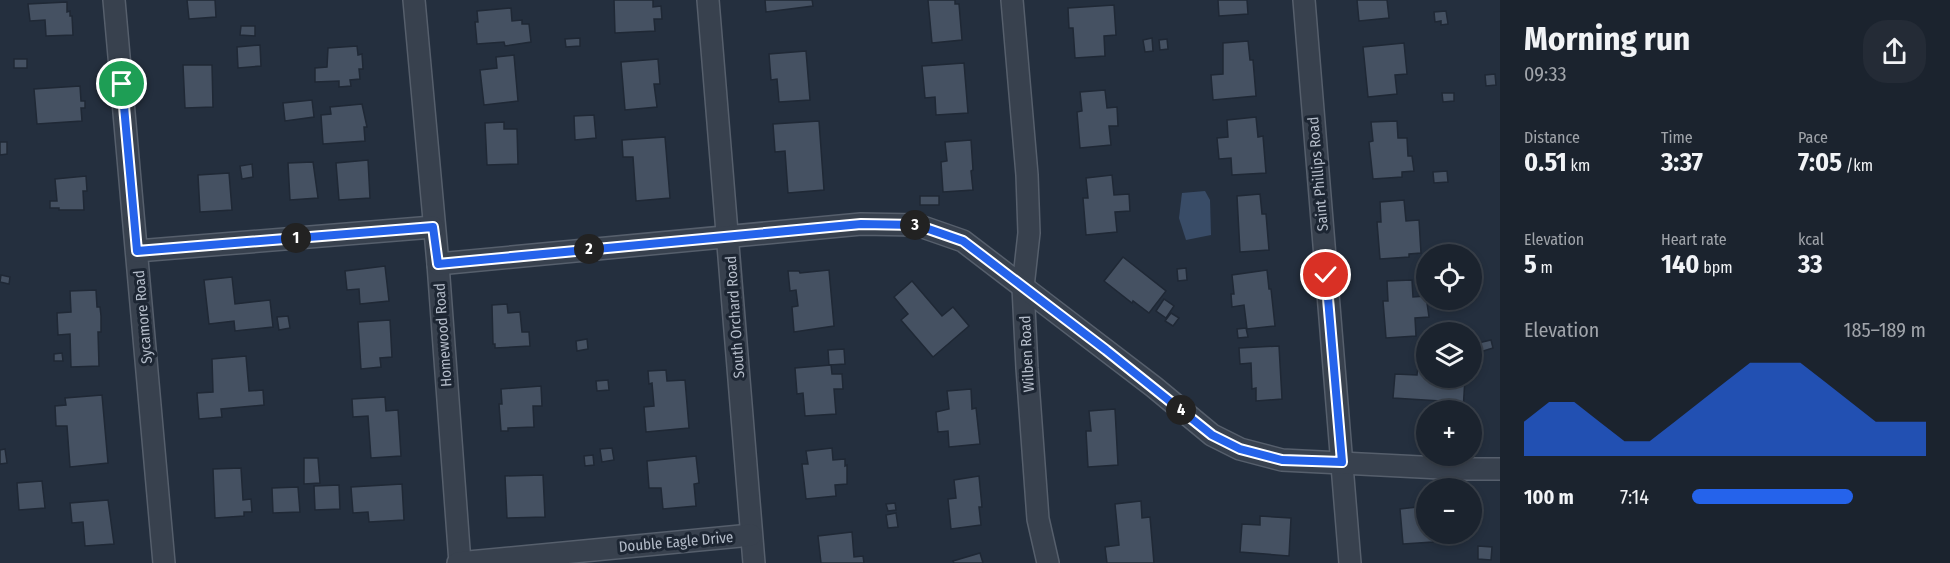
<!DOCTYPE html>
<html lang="en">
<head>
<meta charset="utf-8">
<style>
  body { margin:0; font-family:"Fira Sans Condensed",sans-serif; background:#242b36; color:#f1f3f6; height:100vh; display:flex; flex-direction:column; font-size:22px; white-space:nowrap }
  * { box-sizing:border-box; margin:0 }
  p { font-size:20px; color:#a0a4aa }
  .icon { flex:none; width:33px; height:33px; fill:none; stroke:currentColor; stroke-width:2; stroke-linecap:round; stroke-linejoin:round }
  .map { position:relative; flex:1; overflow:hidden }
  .sheet { display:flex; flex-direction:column; background:#1b232e; width:450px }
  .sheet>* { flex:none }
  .fabs { position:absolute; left:1416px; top:244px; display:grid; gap:12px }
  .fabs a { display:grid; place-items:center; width:66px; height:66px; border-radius:50%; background:#1b232e; box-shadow:0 3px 9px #0003,0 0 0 2px #39404a; font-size:30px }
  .pin { position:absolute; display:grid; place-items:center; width:51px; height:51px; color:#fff; margin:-26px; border:3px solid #fff; border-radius:50%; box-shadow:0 2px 6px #0007 }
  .km { position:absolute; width:30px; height:30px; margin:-15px; border-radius:50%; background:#222; color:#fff; font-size:16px; line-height:30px; text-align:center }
  .round { display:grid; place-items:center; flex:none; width:63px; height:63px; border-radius:24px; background:#242b36 }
  .overview { display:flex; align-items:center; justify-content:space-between; height:102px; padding:0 24px }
  h1 { font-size:33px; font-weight:700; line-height:45px }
  .metrics { display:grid; grid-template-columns:repeat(3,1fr); gap:9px; height:102px; padding:6px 24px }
  .metrics div { display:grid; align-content:center }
  .metrics b { font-size:26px; font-weight:700 }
  .metrics small { font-size:16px; font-weight:400 }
  .metrics p { font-size:16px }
  .chart { height:168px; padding:12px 24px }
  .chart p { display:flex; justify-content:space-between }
  .chart svg { width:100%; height:108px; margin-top:6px; fill:#2563eb; opacity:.7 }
  ul { padding:0 24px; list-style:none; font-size:20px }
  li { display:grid; grid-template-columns:96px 72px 1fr; align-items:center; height:45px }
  li i { height:15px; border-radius:8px; background:#2563eb }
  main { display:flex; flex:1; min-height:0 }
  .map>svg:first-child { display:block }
</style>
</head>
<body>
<main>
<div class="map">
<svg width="1500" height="563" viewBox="0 0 1500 563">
  <rect width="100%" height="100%" fill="#242f3e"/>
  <polygon fill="#394c67" points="1205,191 1210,200 1211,235 1186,240 1179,218 1182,193"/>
  <g fill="#455162" stroke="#1f2835" stroke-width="1.5">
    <polygon points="187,0 215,0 216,17 189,19"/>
    <polygon points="614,0 653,0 653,7 661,6 662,19 654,19 655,31 615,33"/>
    <polygon points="765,0 812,0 813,6 766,12"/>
    <polygon points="928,0 955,0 955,4 959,4 962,40 932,43"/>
    <polygon points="1218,0 1247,0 1248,14 1219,16"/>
    <polygon points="1357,0 1387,0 1389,18 1359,21"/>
    <polygon points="67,2 67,12 70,11 70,16 72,16 73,35 46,36 45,20 30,21 28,4"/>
    <polygon points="1114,5 1116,35 1104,36 1105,56 1075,58 1073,28 1069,28 1068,8"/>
    <polygon points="511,8 512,21 522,20 522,24 529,24 531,42 505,46 504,42 477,44 475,22 478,22 477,11"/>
    <polygon points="1446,11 1448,24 1441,25 1441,21 1435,22 1434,12"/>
    <polygon points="241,26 255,26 255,36 240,35"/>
    <polygon points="580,38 580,46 566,47 565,39"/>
    <polygon points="1152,38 1153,51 1145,52 1143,40"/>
    <polygon points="1167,39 1168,49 1160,50 1159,40"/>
    <polygon points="1248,41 1250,60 1253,60 1256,96 1213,100 1211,75 1223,74 1223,43"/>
    <polygon points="1404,43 1407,74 1395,75 1397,94 1368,97 1363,47"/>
    <polygon points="260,45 261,66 238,68 237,47"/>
    <polygon points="357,46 358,55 362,54 363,69 359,69 360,79 350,80 351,86 339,87 339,81 315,82 315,68 327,67 328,48"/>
    <polygon points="806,51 810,100 779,102 777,79 771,80 769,54"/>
    <polygon points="514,55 518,101 484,105 480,70 497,68 496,57"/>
    <rect x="14" y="59" width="13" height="9"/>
    <polygon points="658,59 660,84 654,84 657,107 625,110 621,62"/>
    <polygon points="964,63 968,113 936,115 935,97 925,98 922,66"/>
    <polygon points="183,65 212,65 213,107 185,108"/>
    <polygon points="1495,74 1496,85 1486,86 1485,75"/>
    <polygon points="80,86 81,101 85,101 85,108 81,108 82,121 37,124 34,89"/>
    <polygon points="1105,90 1107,108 1117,107 1118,126 1109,126 1111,145 1080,148 1077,112 1082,111 1080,92"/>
    <polygon points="1442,93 1454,93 1454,101 1443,102"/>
    <polygon points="312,100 314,117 285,121 283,103"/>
    <polygon points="362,104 367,127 364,127 365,141 323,144 321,115 331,114 330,107"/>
    <polygon points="594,115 596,138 575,140 574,116"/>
    <polygon points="1256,117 1258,137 1263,136 1266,173 1232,175 1231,158 1219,159 1217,138 1228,137 1227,120"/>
    <polygon points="819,121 824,190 788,193 785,151 775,152 773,124"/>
    <polygon points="1397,121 1398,138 1407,138 1408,156 1412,156 1414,171 1402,172 1402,177 1373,179 1369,142 1373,141 1371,122"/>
    <polygon points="504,122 504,129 517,129 518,164 487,165 485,123"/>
    <polygon points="665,137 670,198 636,201 633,157 623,157 622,140"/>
    <polygon points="971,140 973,170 971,171 973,190 943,192 941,162 947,161 945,142"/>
    <polygon points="0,142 7,142 7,154 0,155"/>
    <polygon points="368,160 370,198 339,200 336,163"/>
    <polygon points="313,162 318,198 290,200 288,163"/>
    <polygon points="252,164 253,177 242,179 240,166"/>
    <polygon points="1447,171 1448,182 1434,183 1433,172"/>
    <polygon points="229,173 232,210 200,212 198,175"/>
    <polygon points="1112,175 1114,195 1129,194 1130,211 1115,212 1117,232 1086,235 1083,198 1088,198 1086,178"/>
    <polygon points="86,176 87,191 83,191 84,210 59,210 59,208 50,208 50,201 57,201 55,179"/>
    <polygon points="1260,194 1262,214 1266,214 1269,250 1240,252 1237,196"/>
    <rect x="920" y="196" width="19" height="9"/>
    <polygon points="1404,200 1406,221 1419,220 1421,253 1409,254 1409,257 1380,259 1377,222 1381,222 1380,202"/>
    <polygon points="1123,257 1166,291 1149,313 1133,301 1132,303 1104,281"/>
    <polygon points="385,266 389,301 360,304 359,289 347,290 345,271"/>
    <polygon points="1186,268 1187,280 1178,281 1177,269"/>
    <polygon points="829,270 834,326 794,332 792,307 798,306 796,290 790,291 788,271 799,271 800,273"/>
    <polygon points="1267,270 1269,289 1271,289 1275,326 1247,329 1244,305 1232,307 1231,294 1234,294 1232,275"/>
    <polygon points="1,275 10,277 9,284 0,282"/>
    <polygon points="232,277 235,304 270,300 273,327 235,331 234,321 209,324 204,280"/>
    <polygon points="1412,280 1413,297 1426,296 1429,317 1415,318 1416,336 1386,338 1383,301 1388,301 1387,281"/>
    <polygon points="912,281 942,316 953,307 969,326 933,357 901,320 908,314 894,297"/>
    <polygon points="96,290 97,307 100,307 101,316 101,332 98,332 99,366 71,367 70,334 58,335 57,313 71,312 70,291"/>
    <polygon points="1164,299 1174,306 1166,318 1156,311"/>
    <polygon points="507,304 508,313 520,312 522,332 529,332 530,346 495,348 495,344 493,344 492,305"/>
    <polygon points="1171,313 1179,318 1173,326 1165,321"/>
    <polygon points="288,316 290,328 279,330 277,317"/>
    <polygon points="390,320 392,357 380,358 381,367 361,369 358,322"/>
    <polygon points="1246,328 1248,337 1238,338 1237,329"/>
    <polygon points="587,339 588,349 577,351 576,341"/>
    <polygon points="1491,340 1493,348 1480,352 1478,343"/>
    <polygon points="1279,346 1282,399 1256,401 1256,388 1252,389 1251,363 1240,364 1239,348"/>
    <polygon points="844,349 845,364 829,365 828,350"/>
    <polygon points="62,353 63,361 54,361 54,354"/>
    <polygon points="246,356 249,391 263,390 264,405 221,409 222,417 199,419 197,393 213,392 212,359"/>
    <polygon points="1419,357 1426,358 1426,378 1465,378 1463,411 1440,411 1440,401 1393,398 1395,374 1417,375"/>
    <polygon points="831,365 832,374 842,374 843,389 834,389 836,414 805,416 803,393 797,394 795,368"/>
    <polygon points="666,370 667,381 685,380 689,428 646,432 644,407 654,406 652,383 649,384 648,371"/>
    <polygon points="608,380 609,390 597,391 596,381"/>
    <polygon points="541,386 542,406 533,406 534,427 508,428 508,431 501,431 499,404 502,404 501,389"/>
    <polygon points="971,389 972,409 976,408 980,444 949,447 948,431 938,432 936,412 949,409 947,391"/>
    <polygon points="102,395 108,463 70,467 67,426 56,426 55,406 66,405 65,398"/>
    <polygon points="385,397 386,411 398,410 401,456 371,458 368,416 353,417 352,399"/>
    <polygon points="1115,409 1118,465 1088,467 1086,431 1091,431 1089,411"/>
    <polygon points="612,448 614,460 602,462 600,449"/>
    <polygon points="832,448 833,460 845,459 845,466 847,465 847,484 835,485 836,496 806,499 802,464 808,464 806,451"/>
    <polygon points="5,449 7,463 0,464 0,450"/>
    <polygon points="593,455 594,465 585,466 584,456"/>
    <polygon points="696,456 699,483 694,484 696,506 663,509 661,488 649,488 647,461"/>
    <polygon points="304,458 318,458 320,483 304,484"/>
    <polygon points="241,468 243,500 251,499 252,512 244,512 244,516 215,518 213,469"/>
    <polygon points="543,475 545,517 507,518 505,476"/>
    <polygon points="979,476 982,507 979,507 981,525 951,529 948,499 956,498 954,480"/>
    <polygon points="42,481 45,508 19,510 17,483"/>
    <polygon points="402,484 404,520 369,522 368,512 353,513 351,487"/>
    <polygon points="339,485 340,509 315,510 314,486"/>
    <polygon points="298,487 300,512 273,513 272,488"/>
    <polygon points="108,500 114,544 85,546 83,522 72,523 70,503"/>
    <polygon points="1141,501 1142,518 1150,517 1154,563 1107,563 1105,547 1119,545 1115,504"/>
    <polygon points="895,503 896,510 888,511 886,504"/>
    <polygon points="1426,506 1426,534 1432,534 1433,542 1403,544 1400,509"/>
    <polygon points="896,513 898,527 888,528 886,515"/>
    <polygon points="1260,516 1291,518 1289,556 1240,552 1242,524 1260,525"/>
    <polygon points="852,532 854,557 863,556 864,563 821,563 818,536"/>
    <polygon points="1478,546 1492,547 1491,560 1478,559"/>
    <polygon points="980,553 983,563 954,563 953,561"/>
  </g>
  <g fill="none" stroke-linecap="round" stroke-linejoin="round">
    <defs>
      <g id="street">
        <polyline points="114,0 164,563"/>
        <polyline points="414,0 438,264 460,563"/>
        <polyline points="708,0 754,563"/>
        <polyline points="1012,0 1027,175 1029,233 1023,287 1027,368 1038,519 1048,563"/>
        <polyline points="1304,0 1350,563"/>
        <polyline points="137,251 433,227"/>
        <polyline points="438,264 861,224 917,225 963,241 1154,387 1212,435 1240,449 1282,460 1460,469 1500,469"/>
        <polyline points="458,563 751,535"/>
      </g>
    </defs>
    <use href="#street" stroke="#565f6c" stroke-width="24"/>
    <use href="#street" stroke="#38414e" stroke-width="21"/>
  </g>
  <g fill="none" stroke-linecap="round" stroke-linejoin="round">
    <defs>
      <polyline id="route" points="122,84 137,251 433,227 438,264 861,224 917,225 963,241 1106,350 1212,435 1240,449 1282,460 1342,462 1326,275"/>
    </defs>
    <use href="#route" stroke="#fff" stroke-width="12"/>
    <use href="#route" stroke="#2563eb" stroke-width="8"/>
  </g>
  <g text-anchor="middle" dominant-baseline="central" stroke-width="6" stroke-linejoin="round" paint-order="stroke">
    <g font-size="15" fill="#b4bcc9" stroke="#1d2633">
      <text transform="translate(1318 174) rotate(-95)">Saint Phillips Road</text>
      <text transform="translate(143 317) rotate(-95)">Sycamore Road</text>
      <text transform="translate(735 317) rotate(-94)">South Orchard Road</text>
      <text transform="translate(443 335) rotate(-94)">Homewood Road</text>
      <text transform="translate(1027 354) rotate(-93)">Wilben Road</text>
      <text transform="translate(676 542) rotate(-5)">Double Eagle Drive</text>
    </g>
  </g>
</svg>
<div class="fabs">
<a><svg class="icon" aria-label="locate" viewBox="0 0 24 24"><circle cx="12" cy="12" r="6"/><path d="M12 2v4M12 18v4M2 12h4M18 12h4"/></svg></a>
<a><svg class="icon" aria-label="layers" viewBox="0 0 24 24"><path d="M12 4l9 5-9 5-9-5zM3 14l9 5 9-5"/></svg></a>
<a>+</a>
<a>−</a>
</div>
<div class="pin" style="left:122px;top:84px;background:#1e9e55"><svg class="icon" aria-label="arrive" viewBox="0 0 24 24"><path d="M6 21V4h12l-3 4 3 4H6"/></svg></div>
<div class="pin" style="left:1326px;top:275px;background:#d93025"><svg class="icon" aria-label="check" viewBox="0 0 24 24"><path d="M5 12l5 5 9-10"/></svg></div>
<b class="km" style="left:296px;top:238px">1</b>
<b class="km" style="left:589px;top:249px">2</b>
<b class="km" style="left:915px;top:225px">3</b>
<b class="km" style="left:1181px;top:410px">4</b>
</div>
<section class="sheet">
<div class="overview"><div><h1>Morning run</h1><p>09:33</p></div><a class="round"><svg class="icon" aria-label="share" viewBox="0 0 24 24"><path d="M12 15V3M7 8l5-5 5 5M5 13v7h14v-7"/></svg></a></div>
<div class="metrics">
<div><p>Distance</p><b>0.51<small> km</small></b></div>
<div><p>Time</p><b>3:37</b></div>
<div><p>Pace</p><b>7:05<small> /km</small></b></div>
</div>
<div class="metrics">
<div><p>Elevation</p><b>5<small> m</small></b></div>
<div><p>Heart rate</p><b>140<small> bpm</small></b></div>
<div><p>kcal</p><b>33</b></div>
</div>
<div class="chart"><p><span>Elevation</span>185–189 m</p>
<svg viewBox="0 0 160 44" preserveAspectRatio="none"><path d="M0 44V30L10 22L20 22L30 30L40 38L50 38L60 30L70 22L80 14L90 6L100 6L110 6L120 14L130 22L140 30L150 30L160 30V44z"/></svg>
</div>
<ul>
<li><b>100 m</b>7:14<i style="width:69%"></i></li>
</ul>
</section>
</main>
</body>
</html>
